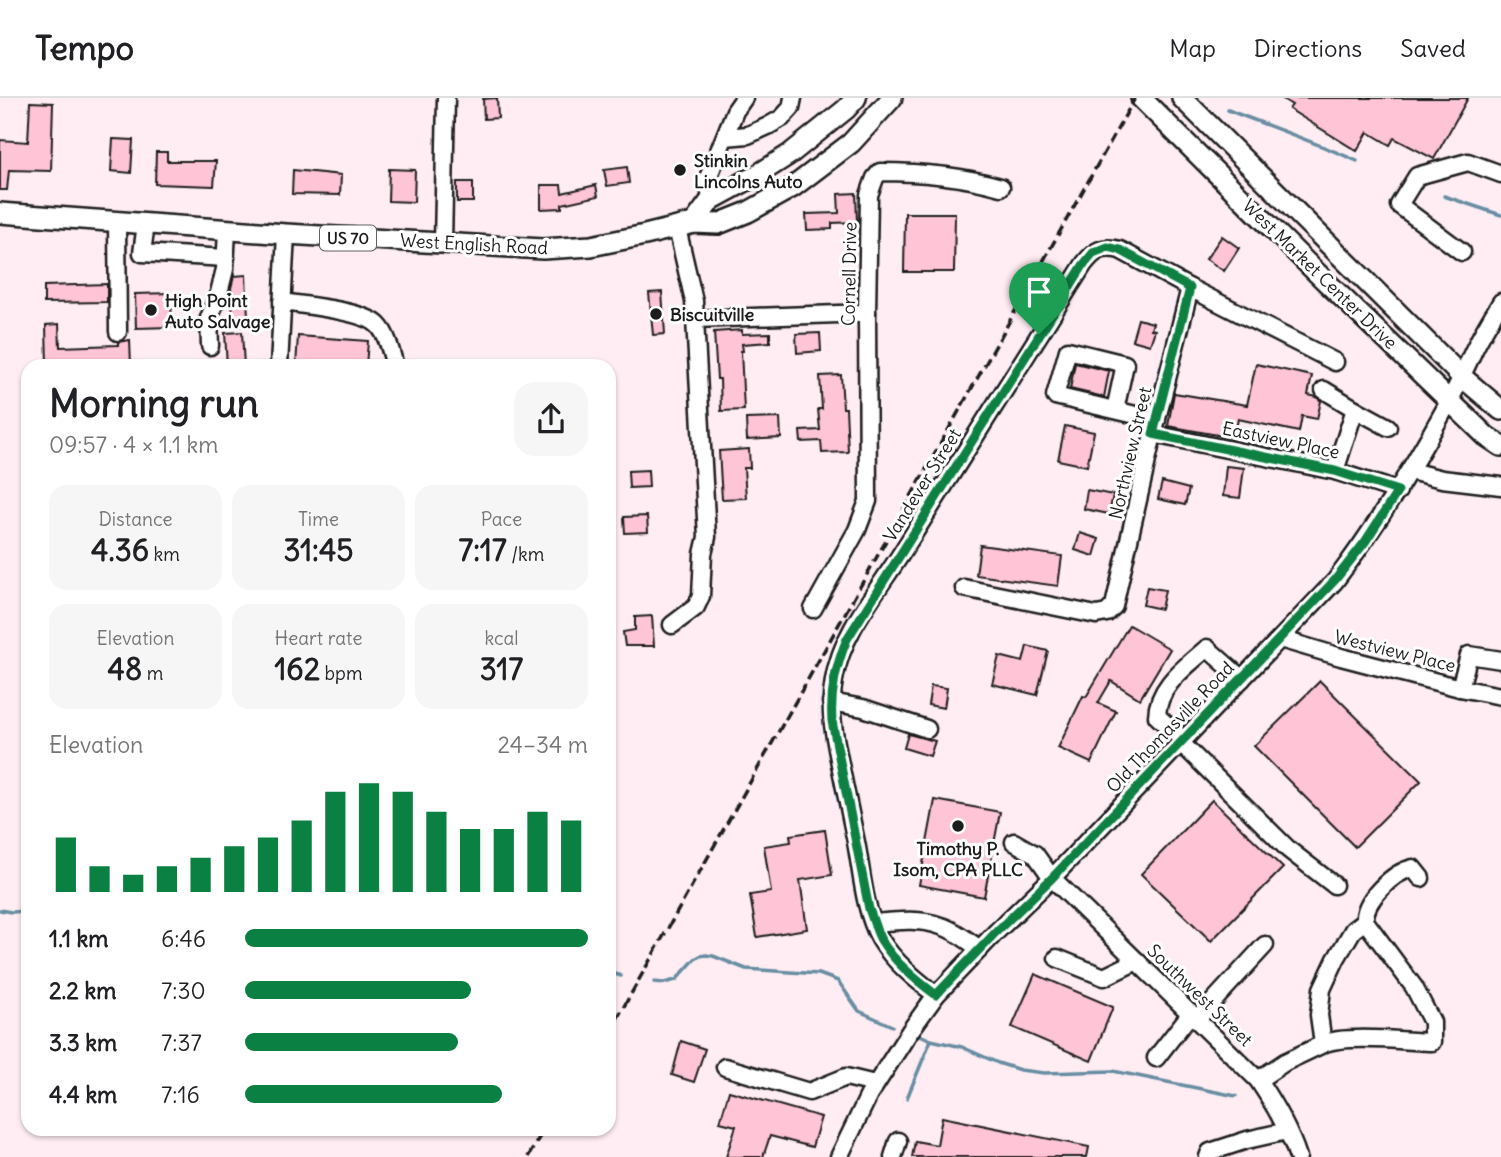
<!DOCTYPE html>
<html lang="en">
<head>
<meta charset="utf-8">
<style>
  body { margin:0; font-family:Delius,sans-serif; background:#f6f6f6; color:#202124; height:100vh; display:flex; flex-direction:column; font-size:26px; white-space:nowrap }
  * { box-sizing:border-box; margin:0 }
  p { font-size:23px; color:#757577 }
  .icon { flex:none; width:38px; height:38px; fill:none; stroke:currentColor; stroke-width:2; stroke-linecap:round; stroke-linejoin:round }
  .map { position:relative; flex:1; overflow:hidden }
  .drawer { position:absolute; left:21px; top:261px; width:595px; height:777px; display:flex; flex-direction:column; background:#fff; border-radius:21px; box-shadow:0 2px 5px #0004 }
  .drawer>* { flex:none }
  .pin { position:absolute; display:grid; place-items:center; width:60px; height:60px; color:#fff; margin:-72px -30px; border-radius:50% 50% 50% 0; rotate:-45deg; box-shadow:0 0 7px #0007 }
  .pin .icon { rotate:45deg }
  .round { display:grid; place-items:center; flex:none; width:74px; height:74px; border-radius:21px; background:#f6f6f6 }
  .headline { display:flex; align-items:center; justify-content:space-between; height:119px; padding:0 28px }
  h1 { font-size:38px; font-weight:700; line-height:52px }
  .stats { display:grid; grid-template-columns:repeat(3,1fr); gap:10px; height:119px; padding:7px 28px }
  .stats div { display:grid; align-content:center; border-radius:18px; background:#f6f6f6; text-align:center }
  .stats b { font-size:30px; font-weight:700 }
  .stats small { font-size:19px; font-weight:400 }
  .stats p { font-size:19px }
  .chart { height:196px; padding:14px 28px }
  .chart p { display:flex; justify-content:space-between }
  .chart svg { width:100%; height:126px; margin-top:7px; stroke:#0b8043; stroke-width:6 }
  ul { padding:0 28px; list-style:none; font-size:23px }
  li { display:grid; grid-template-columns:112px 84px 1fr; align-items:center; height:52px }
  li i { height:18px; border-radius:9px; background:#0b8043 }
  header { display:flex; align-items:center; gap:42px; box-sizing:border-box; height:98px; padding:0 35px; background:#fff; border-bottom:2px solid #e0e0e0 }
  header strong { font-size:33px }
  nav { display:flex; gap:38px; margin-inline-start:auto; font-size:24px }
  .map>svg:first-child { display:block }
</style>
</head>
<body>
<header>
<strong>Tempo</strong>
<nav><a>Map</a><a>Directions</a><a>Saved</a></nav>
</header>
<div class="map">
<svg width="1501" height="1059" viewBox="0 0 1501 1059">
  <rect width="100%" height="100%" fill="#ffedf3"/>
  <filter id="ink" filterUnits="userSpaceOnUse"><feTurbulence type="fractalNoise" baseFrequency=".0143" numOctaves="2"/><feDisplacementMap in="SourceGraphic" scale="14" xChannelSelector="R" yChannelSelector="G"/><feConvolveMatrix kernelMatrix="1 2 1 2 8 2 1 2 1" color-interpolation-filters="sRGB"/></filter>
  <g filter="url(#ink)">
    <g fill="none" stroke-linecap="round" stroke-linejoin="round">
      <g stroke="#688da2" stroke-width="3.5">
        <path d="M1228 12C1271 29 1315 44 1357 63"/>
        <polyline points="1444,98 1501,117"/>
        <polyline points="0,812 11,814 28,813"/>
        <polyline points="609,874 621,878"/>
        <polyline points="654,884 664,885 676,882 695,861 700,858 706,857 713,858 746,871 819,876 838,883 859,913 892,928"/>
        <polyline points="920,937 931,942 962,949 998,965 1020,972 1044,975 1113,973 1236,998"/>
        <polyline points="907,1000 931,942"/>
      </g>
    </g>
    <g fill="#ffc4d6" stroke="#1c1c1c" stroke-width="2">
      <polygon points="497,0 498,20 484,21 483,1"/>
      <polygon points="1281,0 1468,0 1434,61 1394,40 1390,47 1368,34 1357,53 1289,11 1292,7"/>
      <polygon points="30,4 53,5 51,73 9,72 7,92 0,92 0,42 28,44"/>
      <polygon points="113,41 133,42 131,75 111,73"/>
      <polygon points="156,54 167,54 167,63 216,63 214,88 155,86"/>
      <polygon points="627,69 629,85 607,88 604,72"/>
      <polygon points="389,71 415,72 414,104 388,103"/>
      <polygon points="293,72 341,77 340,97 292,96"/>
      <rect x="457" y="84" width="16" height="20"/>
      <polygon points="541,87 561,87 562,95 596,87 598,98 562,106 562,110 541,111"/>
      <polygon points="856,95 857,124 832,125 832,131 807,132 806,116 839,115 838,96"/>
      <polygon points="905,115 955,115 954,174 904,174"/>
      <polygon points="1222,138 1239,150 1224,173 1206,161"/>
      <polygon points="246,177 248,220 233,221 231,190 234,178"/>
      <polygon points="107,186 107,204 44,205 44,188"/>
      <polygon points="662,194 665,236 653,237 649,195"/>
      <polygon points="171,195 172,229 136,230 135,196"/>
      <polygon points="1138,221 1153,225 1151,231 1155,232 1150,247 1132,242"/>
      <polygon points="59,226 60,249 118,247 118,244 130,242 131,268 47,268 46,227"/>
      <polygon points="742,232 742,236 770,235 770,244 742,246 743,253 741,253 744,312 721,313 720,281 717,281 714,234"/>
      <polygon points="242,234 244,268 227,268 225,235"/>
      <polygon points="820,235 821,253 797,255 796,236"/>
      <polygon points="298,238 368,243 366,268 296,268"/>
      <polygon points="1075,265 1109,273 1104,299 1070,291"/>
      <polygon points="1256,266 1312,278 1308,297 1317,299 1321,303 1317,321 1302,318 1299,334 1238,321 1234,340 1168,328 1174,295 1247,307"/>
      <polygon points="841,277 843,310 846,310 848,354 822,355 821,343 801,344 800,333 820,332 818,311 822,311 820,278"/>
      <polygon points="780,320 781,340 747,342 746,321"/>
      <polygon points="1065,328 1094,334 1087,368 1058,362"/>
      <polygon points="749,351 750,370 744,370 746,400 722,401 719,353"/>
      <polygon points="1226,368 1244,370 1240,400 1223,398"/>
      <polygon points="648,372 649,389 629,390 628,373"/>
      <polygon points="1162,384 1189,391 1185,407 1158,401"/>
      <polygon points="1087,392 1113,397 1109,416 1084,411"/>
      <polygon points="647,418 648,434 625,435 624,419"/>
      <polygon points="1080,435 1099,441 1094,458 1075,452"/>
      <polygon points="980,447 1062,458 1058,488 976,477"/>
      <polygon points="1147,489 1165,492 1161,511 1143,507"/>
      <polygon points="652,518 654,548 625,548 623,534 635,532 635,519"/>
      <polygon points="1129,527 1170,551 1140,601 1111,583 1098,605 1116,613 1091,665 1058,650 1083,598 1086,599"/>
      <polygon points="1027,548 1048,553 1037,597 992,586 999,558 1023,564"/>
      <polygon points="1320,583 1421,683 1355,749 1254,648"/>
      <polygon points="931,588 947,590 944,610 928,607"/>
      <polygon points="908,636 935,643 930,658 904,650"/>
      <polygon points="935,702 1000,714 984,799 919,787"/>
      <polygon points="1212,702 1283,770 1211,843 1141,776"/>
      <polygon points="825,732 832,777 800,782 807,831 757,839 750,797 771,794 764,748 791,744 790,737"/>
      <polygon points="1035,876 1113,909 1091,963 1012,929"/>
      <polygon points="681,943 705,951 694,984 672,977"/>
      <polygon points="729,993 821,1019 812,1049 770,1038 763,1059 726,1059 736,1028 720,1024"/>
      <polygon points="942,1019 1089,1049 1087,1059 912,1059 915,1043 937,1047"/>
    </g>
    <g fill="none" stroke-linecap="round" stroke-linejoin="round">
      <defs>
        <g id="minor">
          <polyline points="725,39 748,37 768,28 782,20 791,10 793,0"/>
          <polyline points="711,102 708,80 735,13 744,0"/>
          <polyline points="117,124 118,234"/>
          <polyline points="146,126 142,155 226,160"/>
          <polyline points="443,145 446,0"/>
          <polyline points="1462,154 1399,107 1417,78 1468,64 1501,76"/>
          <path d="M282 204C303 207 364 213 378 227 388 237 391 255 395 268"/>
          <polyline points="695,221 867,215"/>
          <polyline points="210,248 209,220 219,195 225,171 227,132"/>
          <polyline points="279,268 286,136"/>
          <polyline points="1324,292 1355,311 1335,373"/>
          <polyline points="1355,311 1388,329"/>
          <polyline points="1115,312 1125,266 1068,252 1055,298 1157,322"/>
          <polyline points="1153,336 1335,373 1398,393"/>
          <polyline points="1410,373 1442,381 1501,388"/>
          <polyline points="964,490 1096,517 1107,515 1114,508 1153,336 1190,190"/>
          <path d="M813 511 857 432 868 403 867 215 869 97 875 80 880 74C921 74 962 78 1001 89"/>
          <polyline points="672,527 696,509 701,498 703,456 707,439 694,203 677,130"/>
          <polyline points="1280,541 1341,559 1460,590 1501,598"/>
          <polyline points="1460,590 1469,557 1501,562"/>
          <polyline points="831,604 863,610 927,631"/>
          <path d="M1183 642 1157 618C1158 587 1186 569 1207 550L1242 581"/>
          <polyline points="1181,645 1289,752 1334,787"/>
          <path d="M1014 744 1035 756 1052 780 1258 982C1274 1006 1289 1031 1298 1059"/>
          <path d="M1365 823C1363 803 1393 774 1413 770L1421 780"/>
          <path d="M874 825C897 823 919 820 941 828 955 832 968 843 980 851"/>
          <polyline points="1057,860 1104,879 1137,863"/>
          <path d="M936 897C915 881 894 864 880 841 864 812 862 775 856 744 851 719 846 695 841 671 835 641 828 612 834 582 842 532 880 491 906 448 965 354 1024 260 1084 166 1095 152 1102 148 1120 152L1190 190 1335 264"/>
          <polyline points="1197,921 1265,847"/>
          <polyline points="1156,960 1191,915"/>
          <polyline points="725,969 809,994 846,979 875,986"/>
          <path d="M1258 982 1285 964 1323 946C1343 936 1407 943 1432 944V924L1414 889 1365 823 1353 832 1336 861 1322 891 1319 917 1323 946"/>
          <path d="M839 1059 869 997 910 933 936 897 996 834 1052 780 1335 483C1379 425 1416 364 1451 300 1459 285 1465 271 1472 256 1480 238 1491 221 1501 204"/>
          <polyline points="893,1059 898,1043"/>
          <polyline points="1208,1059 1210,1054 1247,1042 1287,1033"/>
        </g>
        <g id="major">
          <polyline points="1141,0 1317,175 1486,338 1501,348"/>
          <polyline points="1182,0 1462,279 1501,312"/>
          <polyline points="0,115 286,136 543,151 591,148 645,137 694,125 718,126 748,114 793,89 851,45 892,0"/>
          <polyline points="694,125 711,102 757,77 790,56 846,11 856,0"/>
        </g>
      </defs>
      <use href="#minor" stroke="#1c1c1c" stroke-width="21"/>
      <use href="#major" stroke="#1c1c1c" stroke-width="24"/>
      <use href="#minor" stroke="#fff" stroke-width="16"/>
      <use href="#major" stroke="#fff" stroke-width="19"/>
      <g stroke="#1c1c1c" stroke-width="3.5" stroke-dasharray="10 5" stroke-linecap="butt">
        <polyline points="609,935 1135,0"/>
        <polyline points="528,1059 544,1031"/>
      </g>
    </g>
  </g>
  <g fill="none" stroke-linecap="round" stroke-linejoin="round" filter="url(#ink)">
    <defs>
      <path id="route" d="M1108 149 1120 152 1190 190 1153 336 1335 373 1398 393 1365 444 1335 482 1052 780 996 834 936 897C915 881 895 865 881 842 876 833 873 821 869 811L832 623C830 593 836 568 847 541L1084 166 1093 155Z"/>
    </defs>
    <use href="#route" stroke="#fff" stroke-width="14"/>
    <use href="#route" stroke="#0b8043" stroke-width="9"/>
  </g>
  <g fill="#1c1c1c" stroke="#fff" stroke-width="2.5">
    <circle cx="680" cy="72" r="7"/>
    <circle cx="151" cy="212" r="7"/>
    <circle cx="656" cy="216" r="7"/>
    <circle cx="958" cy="728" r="7"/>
  </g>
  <g text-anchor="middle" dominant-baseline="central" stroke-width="6" stroke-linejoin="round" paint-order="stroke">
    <rect fill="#fff" stroke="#606060" stroke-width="2" x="320" y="127.5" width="56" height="25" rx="5"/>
    <g font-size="16" font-weight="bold" fill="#1c1c1c">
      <text x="348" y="140">US 70</text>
    </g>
    <g font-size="18" font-weight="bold" fill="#1c1c1c" stroke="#fff" text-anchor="start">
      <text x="694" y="62">Stinkin<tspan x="694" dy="21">Lincolns Auto</tspan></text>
      <text x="165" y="202">High Point<tspan x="165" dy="21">Auto Salvage</tspan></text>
      <text x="670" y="216">Biscuitville</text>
      <text x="958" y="750" text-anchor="middle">Timothy P.<tspan x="958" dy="21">Isom, CPA PLLC</tspan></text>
    </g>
    <g font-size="18" fill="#1c1c1c" stroke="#fff">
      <text transform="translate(474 146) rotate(3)">West English Road</text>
      <text transform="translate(849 176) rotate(-89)">Cornell Drive</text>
      <text transform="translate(1320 176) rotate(44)">West Market Center Drive</text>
      <text transform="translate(1281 342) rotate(12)">Eastview Place</text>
      <text transform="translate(1130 355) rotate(-77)">Northview Street</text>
      <text transform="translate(922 387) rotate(-58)">Vandever Street</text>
      <text transform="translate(1395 553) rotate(14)">Westview Place</text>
      <text transform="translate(1170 629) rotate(-46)">Old Thomasville Road</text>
      <text transform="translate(1200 897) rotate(44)">Southwest Street</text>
    </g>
  </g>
</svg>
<div class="pin" style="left:1039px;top:236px;background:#1e9e55"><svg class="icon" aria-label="arrive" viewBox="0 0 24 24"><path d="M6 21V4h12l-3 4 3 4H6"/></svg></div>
<section class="drawer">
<div class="headline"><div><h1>Morning run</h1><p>09:57 · 4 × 1.1 km</p></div><a class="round"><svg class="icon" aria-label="share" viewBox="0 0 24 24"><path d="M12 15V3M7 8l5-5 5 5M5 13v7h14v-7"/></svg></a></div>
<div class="stats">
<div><p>Distance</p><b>4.36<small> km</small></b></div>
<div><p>Time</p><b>31:45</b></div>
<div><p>Pace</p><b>7:17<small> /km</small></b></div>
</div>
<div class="stats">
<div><p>Elevation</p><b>48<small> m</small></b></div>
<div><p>Heart rate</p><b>162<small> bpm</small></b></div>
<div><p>kcal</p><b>317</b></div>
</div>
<div class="chart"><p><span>Elevation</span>24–34 m</p>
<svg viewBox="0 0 160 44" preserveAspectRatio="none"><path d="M5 44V25M15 44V35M25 44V38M35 44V35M45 44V32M55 44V28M65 44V25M75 44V19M85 44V9M95 44V6M105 44V9M115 44V16M125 44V22M135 44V22M145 44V16M155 44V19"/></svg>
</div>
<ul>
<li><b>1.1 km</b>6:46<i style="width:100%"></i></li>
<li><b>2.2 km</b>7:30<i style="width:66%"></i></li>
<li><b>3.3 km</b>7:37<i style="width:62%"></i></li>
<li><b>4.4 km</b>7:16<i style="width:75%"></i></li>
</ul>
</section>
</div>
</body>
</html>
